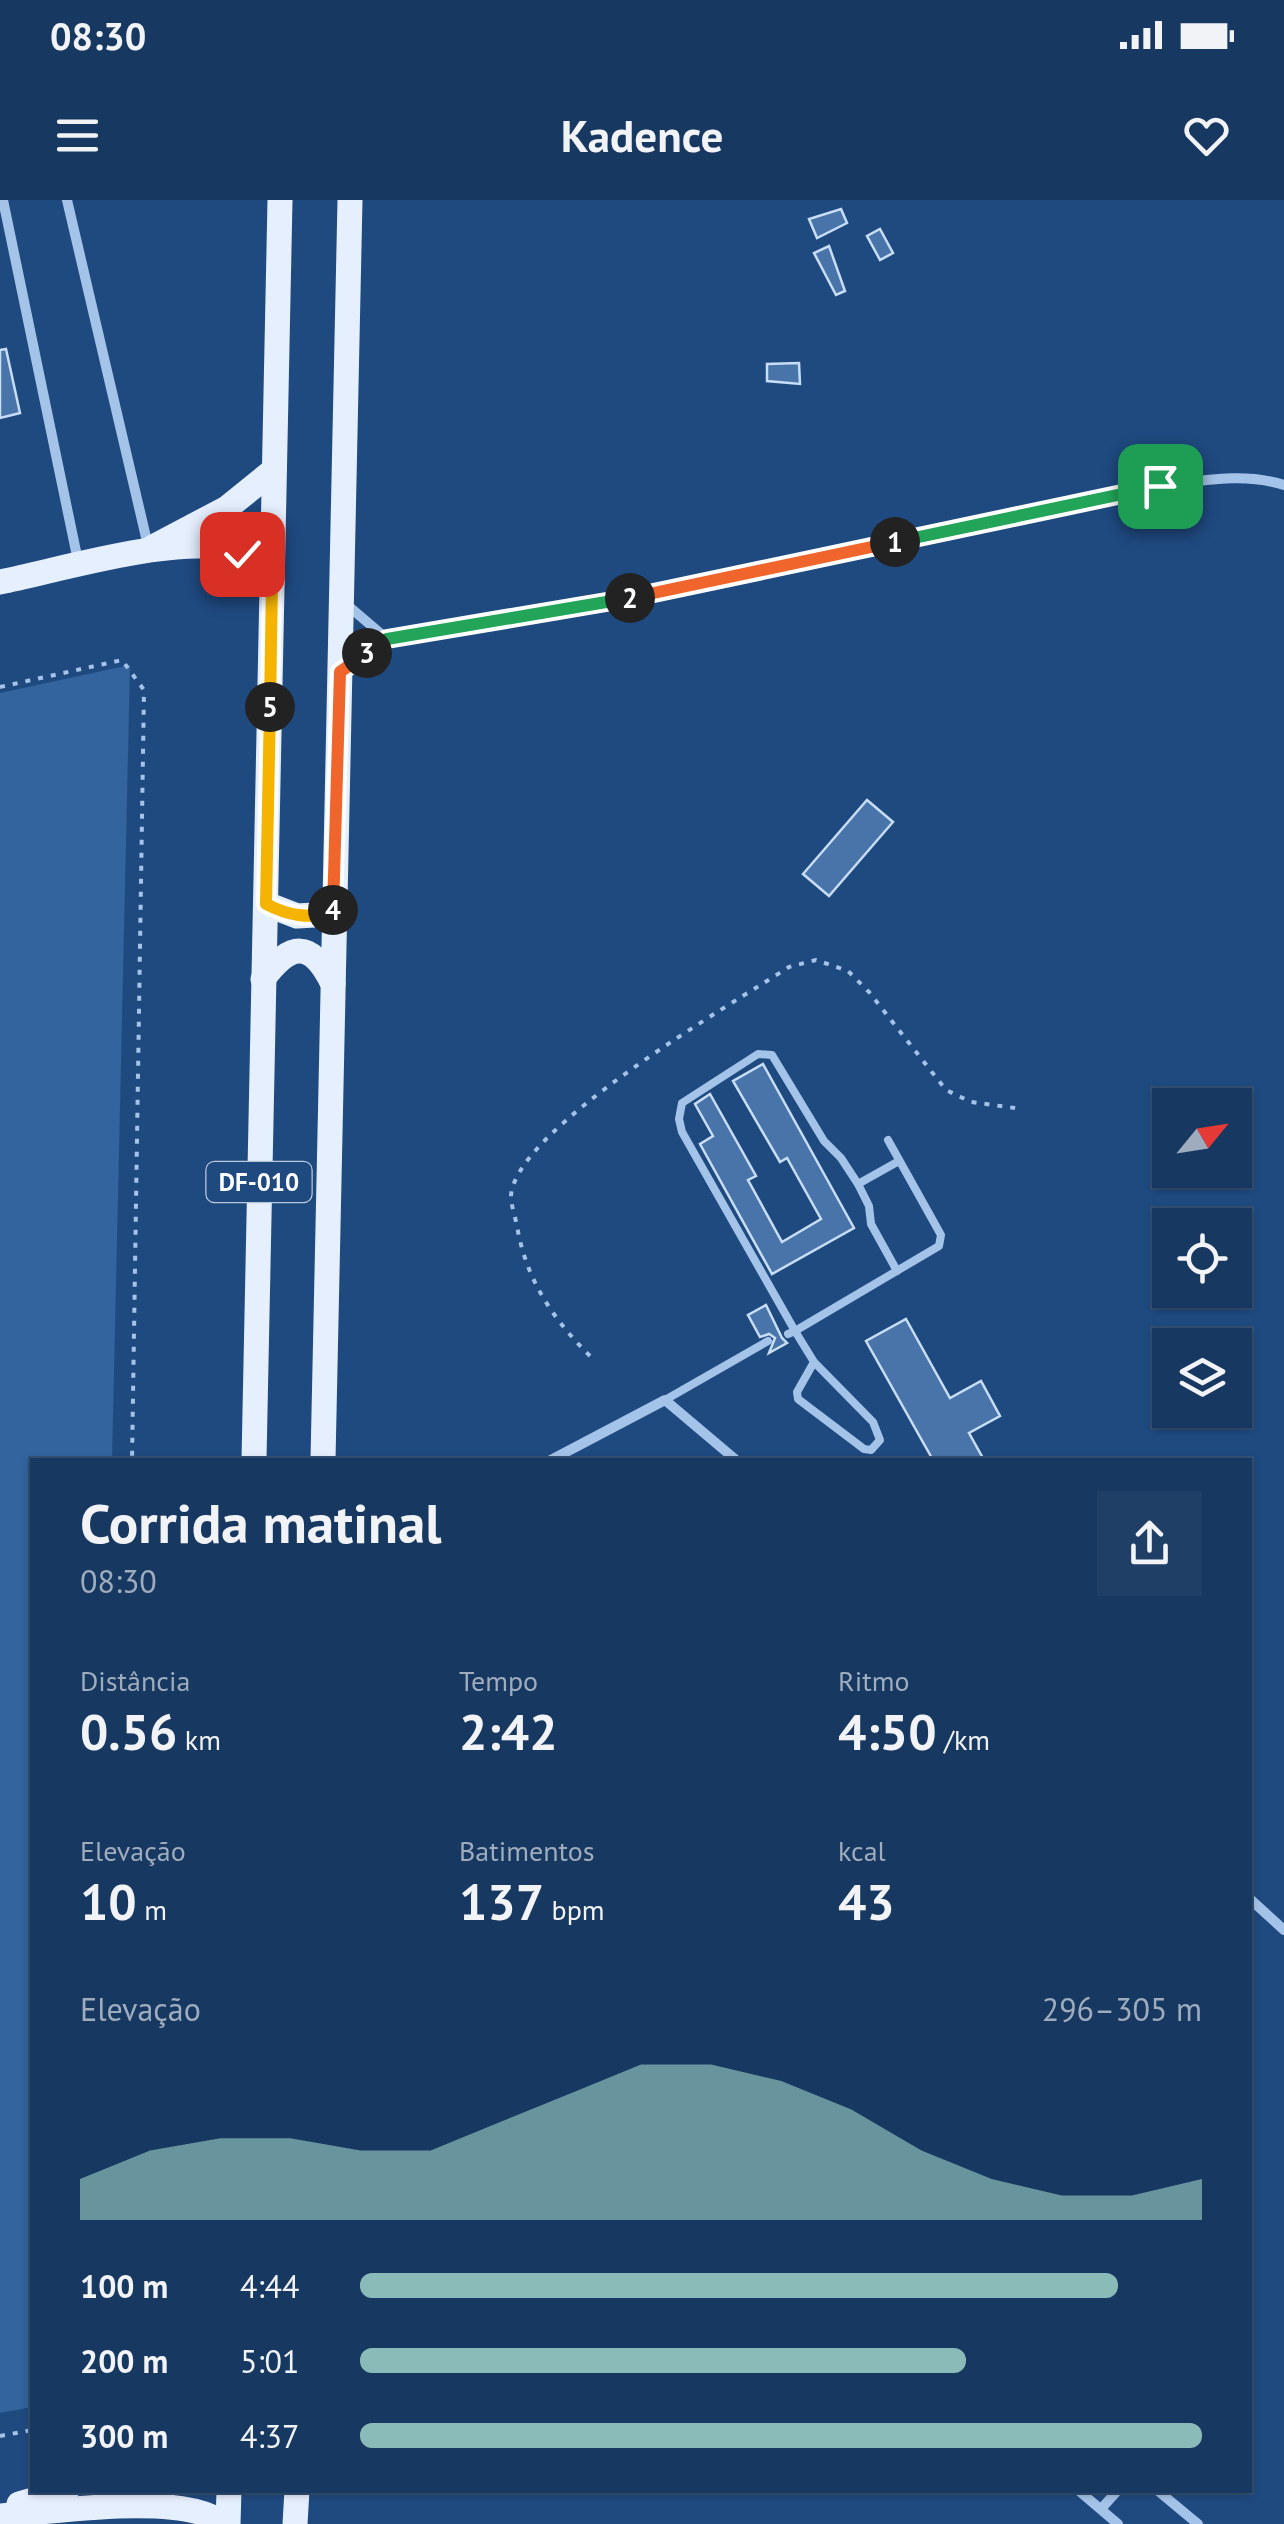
<!DOCTYPE html>
<html lang="pt">
<head>
<meta charset="utf-8">
<style>
  body { margin:0; font-family:"PT Sans",sans-serif; background:#203f66; color:#f1f3f6; height:100vh; display:flex; flex-direction:column; font-size:38px; white-space:nowrap }
  * { box-sizing:border-box; margin:0 }
  p { font-size:32px; color:#9eacbd }
  .icon { flex:none; width:55px; height:55px; fill:none; stroke:currentColor; stroke-width:2; stroke-linecap:round; stroke-linejoin:round }
  .map { position:relative; flex:1; overflow:hidden }
  .details { position:absolute; left:30px; top:1258px; width:1222px; height:1035px; display:flex; flex-direction:column; background:#173860; border-radius:0px; box-shadow:0 2px 8px #0004,0 0 0 2px #365275 }
  .details>* { flex:none }
  .needle { width:65px; rotate:60deg }
  .tools { position:absolute; left:1152px; top:888px; display:grid; gap:20px }
  .tools a { display:grid; place-items:center; width:100px; height:100px; border-radius:0px; background:#173860; box-shadow:0 2px 8px #0004,0 0 0 2px #365275; font-size:50px }
  .pin { position:absolute; display:grid; place-items:center; width:85px; height:85px; color:#fff; margin:-42px; border-radius:20px; box-shadow:0 5px 15px #0006 }
  .km { position:absolute; width:50px; height:50px; margin:-25px; border-radius:50%; background:#222; color:#fff; font-size:28px; line-height:50px; text-align:center }
  .round { display:grid; place-items:center; flex:none; width:105px; height:105px; border-radius:0px; background:#203f66 }
  .overview { display:flex; align-items:center; justify-content:space-between; height:170px; padding:0 50px }
  h1 { font-size:55px; font-weight:700; line-height:75px }
  .stats { display:grid; grid-template-columns:repeat(3,1fr); gap:15px; height:170px; padding:10px 50px }
  .stats div { display:grid; align-content:center }
  .stats b { font-size:50px; font-weight:700 }
  .stats small { font-size:28px; font-weight:400 }
  .stats p { font-size:28px }
  .chart { height:280px; padding:20px 50px }
  .chart p { display:flex; justify-content:space-between }
  .chart svg { width:100%; height:180px; margin-top:10px; fill:#8bbbb9; opacity:.7 }
  ul { padding:0 50px; list-style:none; font-size:32px }
  li { display:grid; grid-template-columns:160px 120px 1fr; align-items:center; height:75px }
  li i { height:25px; border-radius:12px; background:#8bbbb9 }
  .status { display:flex; justify-content:space-between; align-items:center; height:70px; padding:0 50px; background:#173860; direction:ltr }
  .status svg { height:28px; fill:currentColor }
  header { display:flex; justify-content:space-between; align-items:center; height:130px; padding:0 50px; background:#173860; font-size:45px; font-weight:700 }
  .map>svg:first-child { display:block }
</style>
</head>
<body>
<div class="status"><b>08:30</b><svg viewBox="0 0 49 12"><path d="M0 12V9h3v3zM5 12V6h3v6zM10 12V3h3v9zM15 12V0h3v12zM26 1h20v11H26zM47 4h2v5h-2z"/></svg></div>
<header><svg class="icon" aria-label="menu" viewBox="0 0 24 24"><path d="M4 6h16M4 12h16M4 18h16"/></svg>Kadence<svg class="icon" aria-label="heart" viewBox="0 0 24 24"><path d="M12 20l-8-8c-3-5 5-10 8-4 3-6 11-1 8 4z"/></svg></header>
<div class="map">
<svg width="1284" height="2324" viewBox="0 0 1284 2324">
  <rect width="100%" height="100%" fill="#1f4a80"/>
  <polygon fill="#33649e" points="130,465 112,1260 32,1260 32,2207 0,2213 0,493"/>
  <g fill="#4874a9" stroke="#c8ddf6" stroke-width="2.5">
    <polygon points="841,9 847,23 817,38 809,19"/>
    <polygon points="880,29 893,53 880,60 867,36"/>
    <polygon points="829,46 845,91 836,95 814,53"/>
    <polygon points="6,149 20,213 0,218 0,150"/>
    <polygon points="799,163 800,184 767,181 767,164"/>
    <polygon points="867,600 893,622 829,696 803,674"/>
    <polygon points="763,864 854,1028 772,1074 700,944 713,936 695,904 710,894 756,976 748,980 782,1042 821,1019 787,958 780,962 733,881"/>
    <polygon points="766,1105 782,1138 787,1143 769,1153 775,1138 769,1134 760,1137 748,1115"/>
    <polygon points="906,1119 950,1198 981,1181 1000,1216 969,1233 984,1260 933,1260 866,1141"/>
  </g>
  <g fill="none" stroke-linecap="round" stroke-linejoin="round">
    <g stroke="#a4c3e8" stroke-width="4" stroke-dasharray="5 8" stroke-linecap="butt">
      <polyline points="0,487 122,460 144,490 132,1260"/>
      <path d="M590 1156C552 1118 526 1079 517 1026 515 1016 511 1005 511 996 515 929 732 804 789 767L816 760 848 771 869 792 946 890 971 902 1022 909"/>
      <polyline points="0,2236 32,2230"/>
    </g>
    <g stroke="#a4c3e8" stroke-width="8">
      <polyline points="858,984 841,958 824,941 772,855 758,854 682,903 679,919 682,932 795,1131 939,1046 941,1035 888,940"/>
      <polyline points="897,1071 871,1024 869,1006 858,984 899,961"/>
      <polyline points="788,1134 795,1131 814,1162 873,1222 880,1240 871,1250 864,1249 798,1199 797,1192 814,1162"/>
      <polyline points="665,1200 768,1141"/>
    </g>
    <g stroke="#a4c3e8" stroke-width="10">
      <polyline points="3,0 78,361"/>
      <polyline points="67,0 149,350"/>
      <polyline points="346,404 387,439"/>
      <path d="M341 471 387 439 595 406 1160 286C1201 281 1244 272 1284 285"/>
      <polyline points="551,1260 665,1200 736,1260"/>
      <polyline points="1250,1699 1284,1730"/>
      <polyline points="1078,2290 1118,2324"/>
      <polyline points="1157,2290 1198,2324"/>
      <polyline points="1101,2309 1118,2290"/>
    </g>
    <g stroke="#e6effe" stroke-width="25">
      <polyline points="153,347 227,308 274,270"/>
      <path d="M0 382C57 371 187 331 237 352 252 358 262 371 272 382"/>
      <polyline points="266,704 297,716 333,714"/>
      <path d="M263 779C291 742 311 740 333 784"/>
      <polyline points="254,1260 280,0"/>
      <polyline points="323,1260 350,0"/>
      <polyline points="19,2304 67,2290"/>
      <path d="M0 2316C50 2312 186 2291 223 2324"/>
      <polyline points="228,2324 229,2290"/>
      <polyline points="295,2324 297,2290"/>
    </g>
  </g>
  <g fill="none" stroke-linecap="round" stroke-linejoin="round">
    <defs>
      <polyline id="split-1" points="895,342 1160,286"/>
      <polyline id="split-2" points="630,398 895,342"/>
      <polyline id="split-3" points="367,453 387,439 630,398"/>
      <polyline id="split-4" points="333,710 340,472 367,453"/>
      <path id="split-5" d="M270 507 266 704C289 716 307 718 333 714V710"/>
      <polyline id="split-6" points="242,354 272,382 270,507"/>
    </defs>
    <use href="#split-1" stroke="#fff" stroke-width="20"/>
    <use href="#split-2" stroke="#fff" stroke-width="20"/>
    <use href="#split-3" stroke="#fff" stroke-width="20"/>
    <use href="#split-4" stroke="#fff" stroke-width="20"/>
    <use href="#split-5" stroke="#fff" stroke-width="20"/>
    <use href="#split-6" stroke="#fff" stroke-width="20"/>
    <use href="#split-1" stroke="#22a559" stroke-width="12"/>
    <use href="#split-2" stroke="#f0652b" stroke-width="12"/>
    <use href="#split-3" stroke="#22a559" stroke-width="12"/>
    <use href="#split-4" stroke="#f0652b" stroke-width="12"/>
    <use href="#split-5" stroke="#f5b400" stroke-width="12"/>
    <use href="#split-6" stroke="#f5b400" stroke-width="12"/>
  </g>
  <g text-anchor="middle" dominant-baseline="central" stroke-width="9" stroke-linejoin="round" paint-order="stroke">
    <rect fill="#1f4a80" stroke="#bcc9d9" stroke-width="2.5" x="206.5" y="962" width="105" height="40" rx="8"/>
    <g font-size="25" font-weight="bold" fill="#fff">
      <text x="259" y="982">DF-010</text>
    </g>
  </g>
</svg>
<div class="tools">
<a><svg class="needle" viewBox="-14 -14 28 28"><path d="M0-13l5 13h-10z" fill="#e53935"/><path d="M0 13l5-13h-10z" fill="#9eacbd"/></svg></a>
<a><svg class="icon" aria-label="locate" viewBox="0 0 24 24"><circle cx="12" cy="12" r="6"/><path d="M12 2v4M12 18v4M2 12h4M18 12h4"/></svg></a>
<a><svg class="icon" aria-label="layers" viewBox="0 0 24 24"><path d="M12 4l9 5-9 5-9-5zM3 14l9 5 9-5"/></svg></a>
</div>
<div class="pin" style="left:1160px;top:286px;background:#1e9e55"><svg class="icon" aria-label="arrive" viewBox="0 0 24 24"><path d="M6 21V4h12l-3 4 3 4H6"/></svg></div>
<div class="pin" style="left:242px;top:354px;background:#d93025"><svg class="icon" aria-label="check" viewBox="0 0 24 24"><path d="M5 12l5 5 9-10"/></svg></div>
<b class="km" style="left:895px;top:342px">1</b>
<b class="km" style="left:630px;top:398px">2</b>
<b class="km" style="left:367px;top:453px">3</b>
<b class="km" style="left:333px;top:710px">4</b>
<b class="km" style="left:270px;top:507px">5</b>
<section class="details">
<div class="overview"><div><h1>Corrida matinal</h1><p>08:30</p></div><a class="round"><svg class="icon" aria-label="share" viewBox="0 0 24 24"><path d="M12 15V3M7 8l5-5 5 5M5 13v7h14v-7"/></svg></a></div>
<div class="stats">
<div><p>Distância</p><b>0.56<small> km</small></b></div>
<div><p>Tempo</p><b>2:42</b></div>
<div><p>Ritmo</p><b>4:50<small> /km</small></b></div>
</div>
<div class="stats">
<div><p>Elevação</p><b>10<small> m</small></b></div>
<div><p>Batimentos</p><b>137<small> bpm</small></b></div>
<div><p>kcal</p><b>43</b></div>
</div>
<div class="chart"><p><span>Elevação</span>296–305 m</p>
<svg viewBox="0 0 160 44" preserveAspectRatio="none"><path d="M0 44V34L10 27L20 24L30 24L40 27L50 27L60 20L70 13L80 6L90 6L100 10L110 17L120 27L130 34L140 38L150 38L160 34V44z"/></svg>
</div>
<ul>
<li><b>100 m</b>4:44<i style="width:90%"></i></li>
<li><b>200 m</b>5:01<i style="width:72%"></i></li>
<li><b>300 m</b>4:37<i style="width:100%"></i></li>
</ul>
</section>
</div>
</body>
</html>
